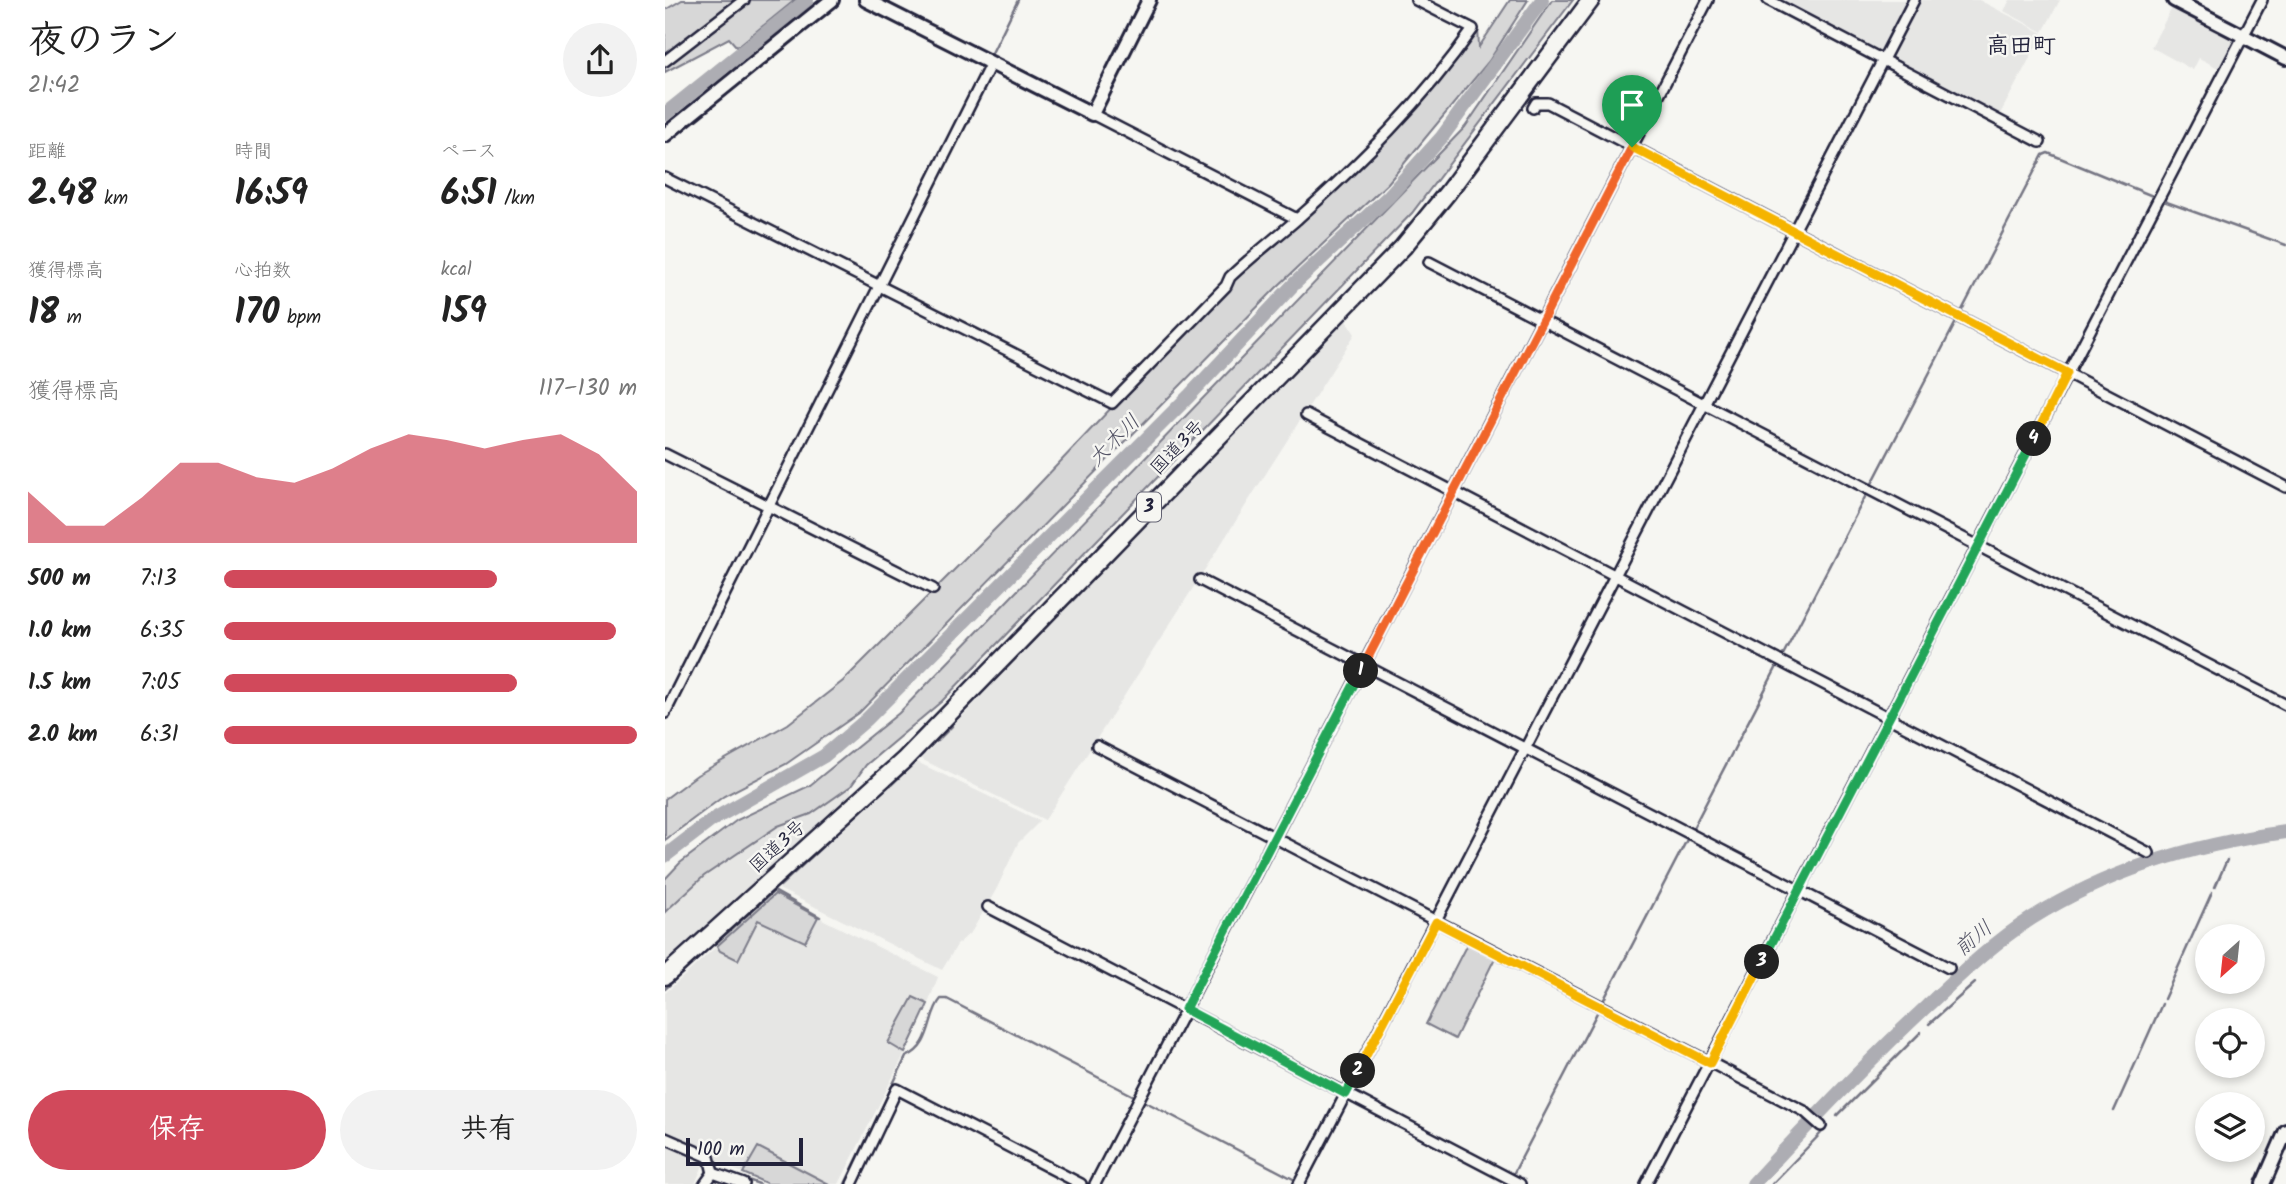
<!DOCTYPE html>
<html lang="ja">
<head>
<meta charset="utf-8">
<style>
  body { margin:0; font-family:Kalam,"Klee One",sans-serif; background:#f2f2f2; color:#222; height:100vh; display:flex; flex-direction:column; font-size:26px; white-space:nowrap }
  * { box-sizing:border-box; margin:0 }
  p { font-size:23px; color:#767676 }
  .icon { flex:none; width:38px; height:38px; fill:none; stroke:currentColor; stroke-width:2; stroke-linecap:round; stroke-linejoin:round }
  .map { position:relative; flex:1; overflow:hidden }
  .panel { display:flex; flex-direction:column; background:#fff; width:665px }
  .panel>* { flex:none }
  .needle { width:46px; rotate:207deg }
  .tools { position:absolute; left:1530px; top:924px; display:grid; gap:14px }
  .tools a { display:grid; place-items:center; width:70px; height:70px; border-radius:50%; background:#fff; box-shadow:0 4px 10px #0003; font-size:35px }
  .scale { position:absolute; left:21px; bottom:18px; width:117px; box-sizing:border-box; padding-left:7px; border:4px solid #22223b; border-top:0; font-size:19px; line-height:24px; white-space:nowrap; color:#22223b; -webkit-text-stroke:5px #f6f6f2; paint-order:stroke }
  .pin { position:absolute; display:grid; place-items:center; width:60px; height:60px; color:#fff; margin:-72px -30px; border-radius:50% 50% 50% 0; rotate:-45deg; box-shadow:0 0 7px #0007 }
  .pin .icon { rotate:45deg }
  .km { position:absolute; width:35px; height:35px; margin:-18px; border-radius:50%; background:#222; color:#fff; font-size:19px; line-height:35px; text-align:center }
  .round { display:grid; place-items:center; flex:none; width:74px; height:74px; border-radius:37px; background:#f2f2f2 }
  .summary { display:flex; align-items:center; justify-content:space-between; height:119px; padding:0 28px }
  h1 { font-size:38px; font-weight:700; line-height:52px }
  .metrics { display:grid; grid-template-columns:repeat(3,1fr); gap:10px; height:119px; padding:7px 28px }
  .metrics div { display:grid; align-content:center }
  .metrics b { font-size:35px; font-weight:700 }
  .metrics small { font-size:19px; font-weight:400 }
  .metrics p { font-size:19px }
  .chart { height:196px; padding:14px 28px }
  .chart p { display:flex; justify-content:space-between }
  .chart svg { width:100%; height:126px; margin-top:7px; fill:#d1495b; opacity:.7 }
  .primary-button { display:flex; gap:14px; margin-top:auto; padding:14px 28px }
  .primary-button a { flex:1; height:80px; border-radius:42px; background:#d1495b; color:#fff; font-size:28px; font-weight:700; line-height:80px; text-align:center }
  .primary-button a+a { background:#f2f2f2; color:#222 }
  ul { padding:0 28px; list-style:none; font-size:23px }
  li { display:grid; grid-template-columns:112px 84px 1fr; align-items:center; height:52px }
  li i { height:18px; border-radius:9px; background:#d1495b }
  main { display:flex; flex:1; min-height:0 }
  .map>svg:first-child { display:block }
</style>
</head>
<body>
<main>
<section class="panel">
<div class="summary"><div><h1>夜のラン</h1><p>21:42</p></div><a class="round"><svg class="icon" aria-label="share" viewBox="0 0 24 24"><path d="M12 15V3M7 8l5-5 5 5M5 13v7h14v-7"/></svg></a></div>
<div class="metrics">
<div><p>距離</p><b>2.48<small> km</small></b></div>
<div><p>時間</p><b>16:59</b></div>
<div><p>ペース</p><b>6:51<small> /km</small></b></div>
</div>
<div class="metrics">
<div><p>獲得標高</p><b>18<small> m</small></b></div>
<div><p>心拍数</p><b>170<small> bpm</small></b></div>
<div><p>kcal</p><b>159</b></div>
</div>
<div class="chart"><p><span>獲得標高</span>117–130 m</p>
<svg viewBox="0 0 160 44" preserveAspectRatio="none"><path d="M0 44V26L10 38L20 38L30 28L40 16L50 16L60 21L70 23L80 18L90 11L100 6L110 8L120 11L130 8L140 6L150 13L160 26V44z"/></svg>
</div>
<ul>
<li><b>500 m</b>7:13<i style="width:66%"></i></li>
<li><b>1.0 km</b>6:35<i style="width:95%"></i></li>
<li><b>1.5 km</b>7:05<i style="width:71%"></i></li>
<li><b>2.0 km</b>6:31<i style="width:100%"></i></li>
</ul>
<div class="primary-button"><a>保存</a><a>共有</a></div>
</section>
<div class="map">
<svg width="1621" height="1184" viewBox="0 0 1621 1184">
  <rect width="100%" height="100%" fill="#f6f6f2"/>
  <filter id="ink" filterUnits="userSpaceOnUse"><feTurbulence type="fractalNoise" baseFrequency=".0143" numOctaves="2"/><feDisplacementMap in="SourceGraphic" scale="14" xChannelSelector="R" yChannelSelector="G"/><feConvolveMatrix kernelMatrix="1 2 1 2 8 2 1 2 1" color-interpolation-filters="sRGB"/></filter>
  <g filter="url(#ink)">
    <g fill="#e6e6e4">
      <polygon points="1110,0 1246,0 1217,56"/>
      <polygon points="1253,0 1314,0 1378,33 1334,116 1223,59"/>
      <polygon points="1345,0 1395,0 1378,32 1339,11"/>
      <polygon points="1507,8 1572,43 1557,70 1534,58 1528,70 1486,47"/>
      <polygon points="679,317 690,334 380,820 256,759 573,431 572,426 611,385 617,387"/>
      <polygon points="252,762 375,821 353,843 332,888 307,931 292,945 277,970 114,889"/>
      <polygon points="186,786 186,796 0,966 0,912 39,876 113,826 146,814"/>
      <polygon points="153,917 273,977 263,1004 248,998 224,1043 240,1053 174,1184 164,1184 93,1147 78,1173 53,1163 49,1156 0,1133 0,993 52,946 55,951 73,959 93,920 140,942"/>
      <polygon points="0,1143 40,1161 30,1184 0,1184"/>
    </g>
    <g fill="#d7d7d7" stroke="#7c7c89" stroke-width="2">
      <polygon points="17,0 130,0 72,47 64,38 0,72 0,10"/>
      <polygon points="845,0 863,0 824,61 723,183 612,287 194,713 121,764 59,796 0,840 0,799 32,775 123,724 178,681 359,500 573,274 781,72 813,28 814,47"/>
      <polygon points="887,0 908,0 747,213 277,701 201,765 186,786 146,814 113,826 39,876 0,912 0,879 15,863 72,820 144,786 234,713 800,127"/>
      <polygon points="110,894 153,917 140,942 93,920 73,960 55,951 52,946"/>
      <polygon points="803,942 831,956 790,1039 761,1024"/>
      <polygon points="248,997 263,1004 240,1053 223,1043"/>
      <polygon points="93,1147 164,1184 103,1184 78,1173"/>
    </g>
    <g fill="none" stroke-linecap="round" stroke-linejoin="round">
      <g stroke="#757583" stroke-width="2.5">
        <polyline points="326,55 353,0"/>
        <polyline points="1496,200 1621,245"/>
        <polyline points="1295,314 1378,155 1383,153 1490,197"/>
        <polyline points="406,602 412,596"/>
        <polyline points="377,631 396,611"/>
        <polyline points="327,682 367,641"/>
        <polyline points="0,703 82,540"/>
        <polyline points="272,741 287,726"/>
        <polyline points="226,785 259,753"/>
        <polyline points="182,824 196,811"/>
        <polyline points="115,886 170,835"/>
        <polyline points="1550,887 1562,860"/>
        <polyline points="50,944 109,891 155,917"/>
        <polyline points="0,989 37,955"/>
        <polyline points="1499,999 1547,892"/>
        <polyline points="1264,1024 1310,983"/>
        <polyline points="477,1100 632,1181"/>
        <polyline points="1449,1111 1497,1004"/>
        <polyline points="1172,1116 1256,1032"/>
        <polyline points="50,1168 94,1184"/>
        <polyline points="33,1184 43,1170"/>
        <path d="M180 1184 241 1057C268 1046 262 1014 276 999H282L471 1097"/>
        <polyline points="843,1184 1292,320"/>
        <polyline points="1107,1184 1162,1127"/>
      </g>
      <g stroke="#adadb3" stroke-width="14">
        <polyline points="0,114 142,0"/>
        <polyline points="0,856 47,820 159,756 201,720 524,396 629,284 724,196 777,137 877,0"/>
        <path d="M1088 1184C1144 1123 1201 1063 1262 1006 1295 975 1329 942 1367 918 1445 869 1531 844 1621 832"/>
      </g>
      <defs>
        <g id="street">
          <polyline points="1103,0 1375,142"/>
          <polyline points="0,61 79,0"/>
          <polyline points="868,108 871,103 883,103 1621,487"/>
          <polyline points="427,114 632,219"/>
          <path d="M0 178 447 403 561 286 565 277C586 257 608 240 630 221 695 163 758 101 808 29L751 0"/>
          <polyline points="764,262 1621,705"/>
          <polyline points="641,415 1484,853"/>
          <polyline points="0,454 268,589"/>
          <polyline points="535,580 1284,968"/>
          <polyline points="0,713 326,63"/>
          <polyline points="432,746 1139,1111 1156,1126"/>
          <polyline points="323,907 855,1184"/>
          <polyline points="0,1138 44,1157 48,1173"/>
          <polyline points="48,1173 79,1184"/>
          <polyline points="40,1184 48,1173"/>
          <polyline points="187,1184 232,1089 416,1184"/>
          <polyline points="430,1184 1043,0"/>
          <polyline points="634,1184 1249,0"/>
          <polyline points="981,1184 1597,0"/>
        </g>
        <g id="secondary">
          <polyline points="201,0 427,114 484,0"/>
          <polyline points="1509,0 1621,58"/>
          <polyline points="0,135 167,0"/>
          <polyline points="1598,1184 1621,1131"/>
        </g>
        <polyline id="highway" points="0,976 239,760 738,247 783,192 926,0"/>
      </defs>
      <use href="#street" stroke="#22223b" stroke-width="14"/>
      <use href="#secondary" stroke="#22223b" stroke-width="18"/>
      <use href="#highway" stroke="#22223b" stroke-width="21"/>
      <use href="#street" stroke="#f6f6f2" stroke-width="9"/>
      <use href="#secondary" stroke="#f6f6f2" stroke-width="12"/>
      <use href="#highway" stroke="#f6f6f2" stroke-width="16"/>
    </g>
  </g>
  <g fill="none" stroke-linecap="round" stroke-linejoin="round" filter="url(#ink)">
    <defs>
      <polyline id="split-1" points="696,671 967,147"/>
      <polyline id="split-2" points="693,1071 681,1094 520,1009 696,671"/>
      <polyline id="split-3" points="693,1071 771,922 1045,1063 1097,962"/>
      <polyline id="split-4" points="1097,962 1369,439"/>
      <polyline id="split-5" points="967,147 1402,373 1369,439"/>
    </defs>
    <use href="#split-1" stroke="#fff" stroke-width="14"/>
    <use href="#split-2" stroke="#fff" stroke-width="14"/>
    <use href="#split-3" stroke="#fff" stroke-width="14"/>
    <use href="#split-4" stroke="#fff" stroke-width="14"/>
    <use href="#split-5" stroke="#fff" stroke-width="14"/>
    <use href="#split-1" stroke="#f0652b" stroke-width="9"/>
    <use href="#split-2" stroke="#22a559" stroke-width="9"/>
    <use href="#split-3" stroke="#f5b400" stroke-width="9"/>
    <use href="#split-4" stroke="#22a559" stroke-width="9"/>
    <use href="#split-5" stroke="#f5b400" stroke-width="9"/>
  </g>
  <g text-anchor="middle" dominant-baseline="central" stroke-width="5" stroke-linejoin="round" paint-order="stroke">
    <rect fill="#f6f6f2" stroke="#626272" stroke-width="2" x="472" y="492.5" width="24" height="29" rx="5"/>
    <g font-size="18" font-weight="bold" fill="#22223b">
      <text x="484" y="507">3</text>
    </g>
    <g font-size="19" fill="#22223b" stroke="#f6f6f2">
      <text transform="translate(513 448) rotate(-46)">国道3号</text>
      <text transform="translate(113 847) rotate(-42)">国道3号</text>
    </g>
    <g font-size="21" font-style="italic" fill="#535365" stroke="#f6f6f2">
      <text transform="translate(450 441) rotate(-45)">大木川</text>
      <text transform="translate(1309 939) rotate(-40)">前川</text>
    </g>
    <g font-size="23" font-weight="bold" fill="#22223b" stroke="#f6f6f2">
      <text x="1356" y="47">高田町</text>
    </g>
  </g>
</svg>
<div class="tools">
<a><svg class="needle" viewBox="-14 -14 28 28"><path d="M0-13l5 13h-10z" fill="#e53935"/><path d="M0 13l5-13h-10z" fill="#767676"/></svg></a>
<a><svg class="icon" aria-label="locate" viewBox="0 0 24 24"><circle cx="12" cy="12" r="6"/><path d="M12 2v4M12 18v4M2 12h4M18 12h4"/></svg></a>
<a><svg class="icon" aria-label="layers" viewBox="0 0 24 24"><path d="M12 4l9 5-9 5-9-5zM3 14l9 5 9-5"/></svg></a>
</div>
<div class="scale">100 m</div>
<div class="pin" style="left:967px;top:147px;background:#1e9e55"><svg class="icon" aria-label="arrive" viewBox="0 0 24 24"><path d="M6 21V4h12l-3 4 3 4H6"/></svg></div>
<b class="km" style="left:696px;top:671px">1</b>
<b class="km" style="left:693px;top:1071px">2</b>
<b class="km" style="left:1097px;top:962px">3</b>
<b class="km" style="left:1369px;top:439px">4</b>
</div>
</main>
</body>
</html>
